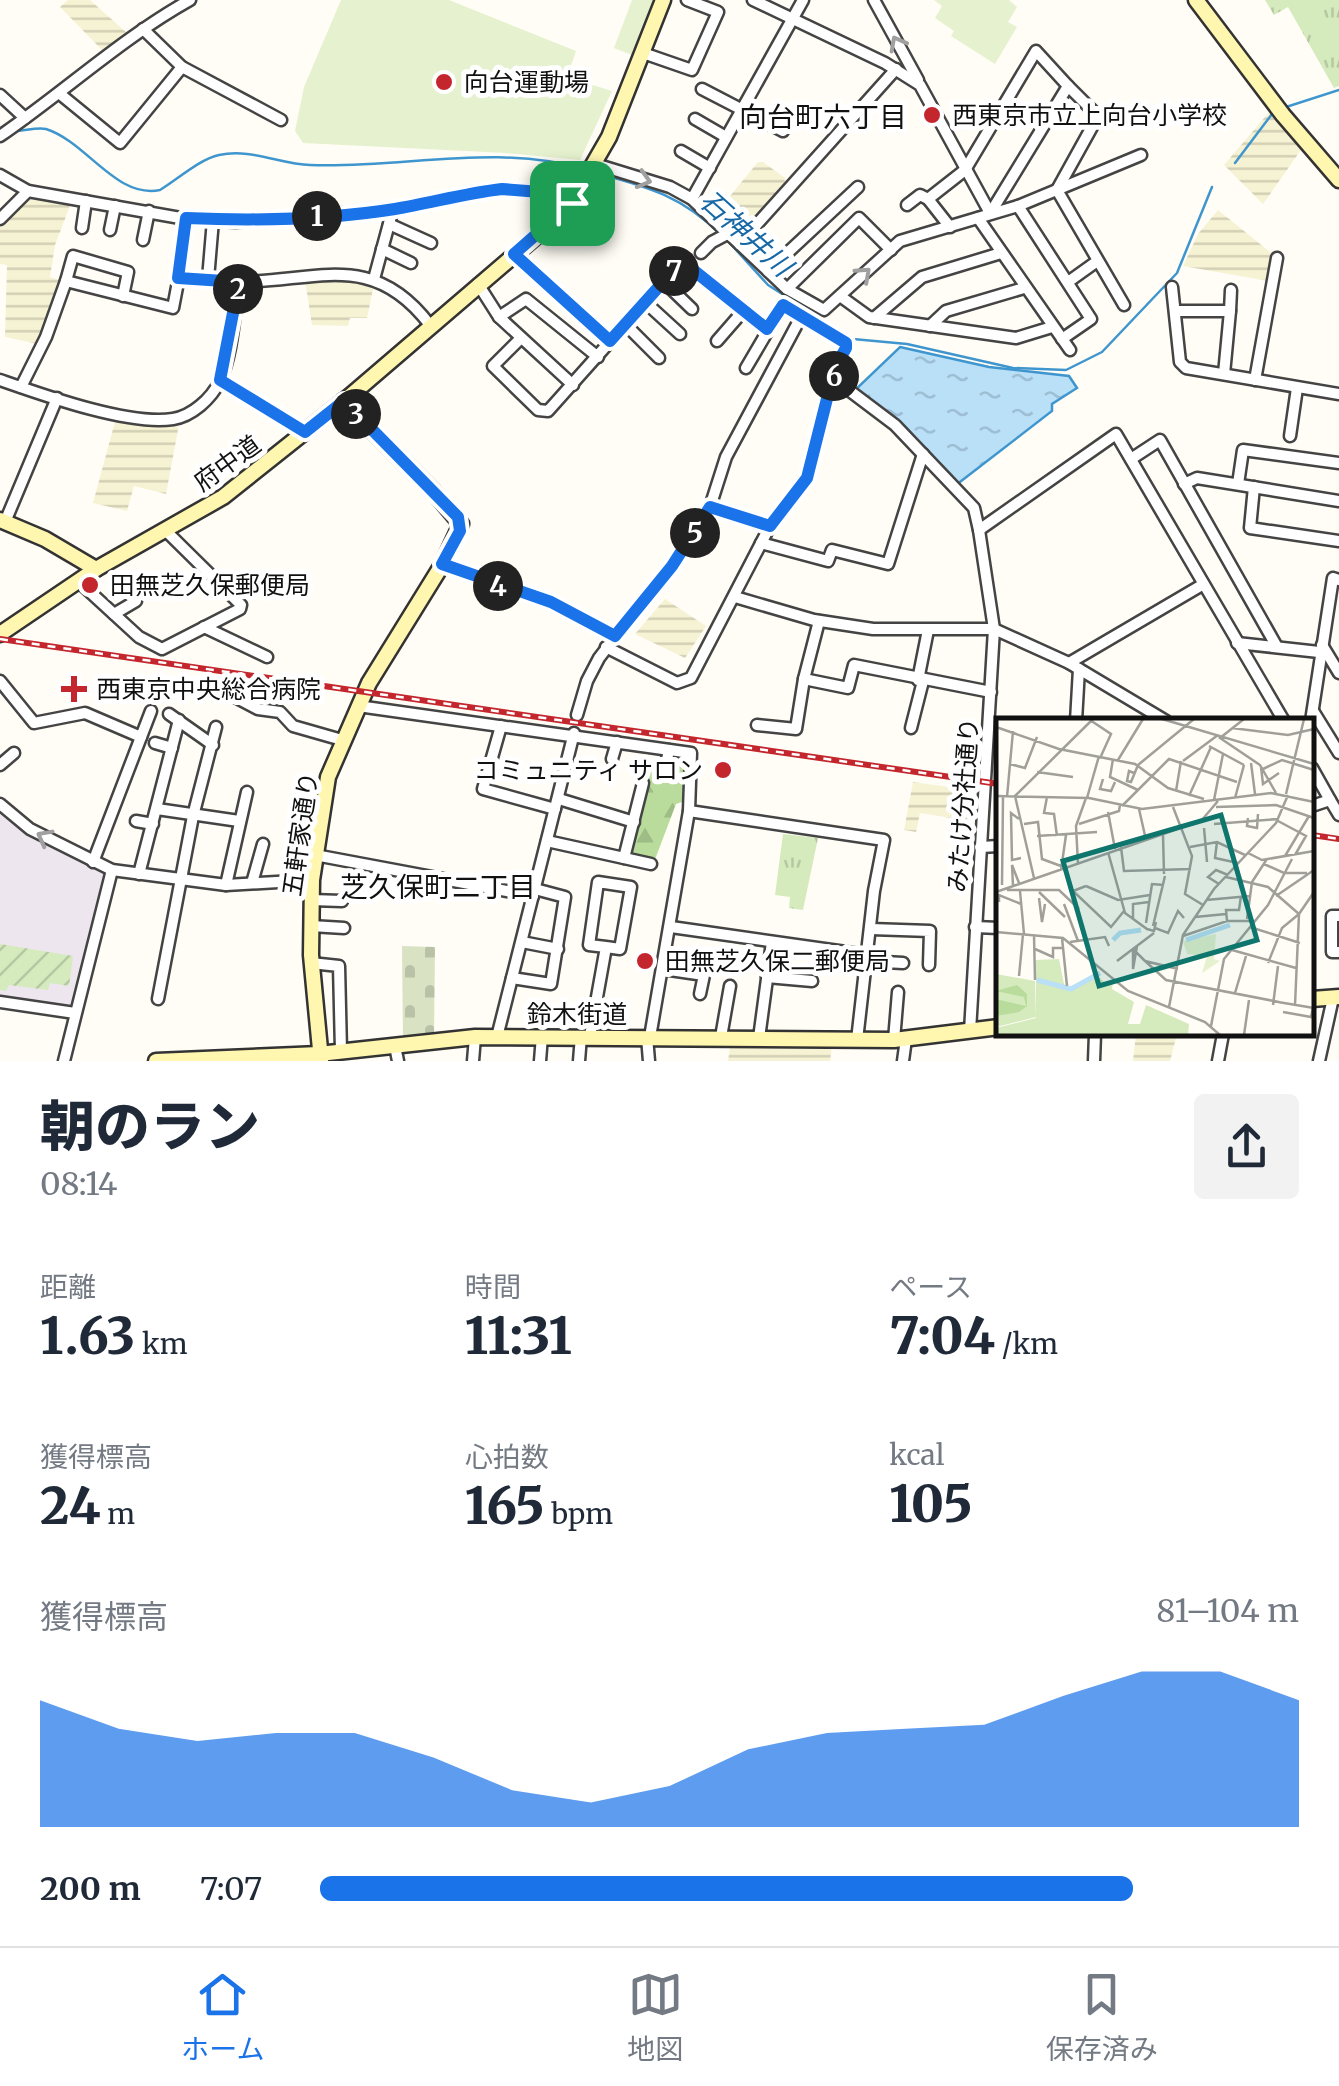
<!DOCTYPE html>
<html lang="ja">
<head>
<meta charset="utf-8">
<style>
  body { margin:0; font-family:Merriweather,"Noto Sans JP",serif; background:#f2f2f3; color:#1f2937; height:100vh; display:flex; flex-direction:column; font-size:38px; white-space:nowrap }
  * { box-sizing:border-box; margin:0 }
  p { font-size:32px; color:#747a83 }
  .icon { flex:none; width:55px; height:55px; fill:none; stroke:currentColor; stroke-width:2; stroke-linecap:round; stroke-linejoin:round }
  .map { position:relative; height:1061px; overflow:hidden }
  .details { display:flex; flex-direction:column; background:#fff; flex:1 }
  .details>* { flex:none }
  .pin { position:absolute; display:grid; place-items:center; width:85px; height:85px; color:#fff; margin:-42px; border-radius:20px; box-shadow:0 5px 15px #0006 }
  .km { position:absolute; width:50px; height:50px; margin:-25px; border-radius:50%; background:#222; color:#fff; font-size:28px; line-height:50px; text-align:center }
  .round { display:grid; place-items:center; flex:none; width:105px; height:105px; border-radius:10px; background:#f2f2f3 }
  .overview { display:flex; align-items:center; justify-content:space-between; height:170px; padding:0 40px }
  h1 { font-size:55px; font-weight:800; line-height:75px }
  .stats { display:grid; grid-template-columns:repeat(3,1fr); gap:15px; height:170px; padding:10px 40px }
  .stats div { display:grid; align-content:center }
  .stats b { font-size:50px; font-weight:800 }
  .stats small { font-size:28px; font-weight:400 }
  .stats p { font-size:28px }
  .chart { height:280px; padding:20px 40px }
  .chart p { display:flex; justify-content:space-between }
  .chart svg { width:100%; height:180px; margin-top:10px; fill:#1a73e8; opacity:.7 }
  ul { padding:0 40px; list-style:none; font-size:32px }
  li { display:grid; grid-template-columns:160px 120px 1fr; align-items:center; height:75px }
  li i { height:25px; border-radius:12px; background:#1a73e8 }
  .menu { display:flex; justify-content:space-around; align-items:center; height:140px; border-top:2px solid #e0e1e3; background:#fff; font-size:28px; color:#747a83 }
  .menu a { display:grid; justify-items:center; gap:5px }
  .menu .current { color:#1a73e8 }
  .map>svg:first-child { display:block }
</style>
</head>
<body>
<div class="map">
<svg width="1339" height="1061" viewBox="0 0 1339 1061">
  <defs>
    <pattern id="farmland-rules" width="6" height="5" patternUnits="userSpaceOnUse" patternTransform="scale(2.5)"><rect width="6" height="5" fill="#f6f3d4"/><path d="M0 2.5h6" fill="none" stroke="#d2cfb5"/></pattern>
    <pattern id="forest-firs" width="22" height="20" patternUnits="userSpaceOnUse" patternTransform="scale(2.5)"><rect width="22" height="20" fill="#b9dc9c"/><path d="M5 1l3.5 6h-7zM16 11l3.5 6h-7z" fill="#9ebc85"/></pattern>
    <pattern id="cemetery-stones" width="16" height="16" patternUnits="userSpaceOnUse" patternTransform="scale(2.5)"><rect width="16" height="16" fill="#d9e3c4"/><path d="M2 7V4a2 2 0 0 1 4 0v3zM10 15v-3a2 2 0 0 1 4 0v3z" fill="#b9c2a7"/></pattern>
    <pattern id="park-tufts" width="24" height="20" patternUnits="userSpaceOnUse" patternTransform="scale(2.5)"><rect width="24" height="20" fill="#d5ebbd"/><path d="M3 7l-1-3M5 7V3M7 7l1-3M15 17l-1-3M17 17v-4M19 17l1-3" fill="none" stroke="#b6c8a1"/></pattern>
    <pattern id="garden-furrows" width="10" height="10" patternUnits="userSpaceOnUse" patternTransform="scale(2.5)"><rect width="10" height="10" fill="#d5ebbd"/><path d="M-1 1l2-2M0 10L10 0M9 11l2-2" fill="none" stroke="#b6c8a1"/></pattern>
    <pattern id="water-ripples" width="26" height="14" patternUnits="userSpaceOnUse" patternTransform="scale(2.5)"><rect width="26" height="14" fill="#b9e0f7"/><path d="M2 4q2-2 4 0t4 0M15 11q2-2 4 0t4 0" fill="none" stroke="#9ebfd3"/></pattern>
  </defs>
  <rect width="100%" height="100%" fill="#fffdf5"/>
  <polygon fill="#eee6ef" points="0,809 15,824 106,872 74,1006 70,1009 0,998"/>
  <g fill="url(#farmland-rules)">
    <polygon points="68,0 90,0 127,33 104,52 60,7"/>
    <polygon points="1271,110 1303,147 1263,204 1224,165"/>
    <polygon points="758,162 763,162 785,178 784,189 749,225 741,226 721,207"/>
    <polygon points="34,195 71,203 55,245 50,277 61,281 38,344 5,337 7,265 0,264 0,225"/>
    <polygon points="1218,210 1275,256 1268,281 1183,266 1198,234"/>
    <polygon points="305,280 366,281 374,284 367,318 350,318 348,326 312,325"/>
    <polygon points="116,418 151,426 177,423 178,430 166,494 134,486 127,511 93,503"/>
    <polygon points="665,599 706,626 685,658 635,634"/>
    <polygon points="913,782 971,790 970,826 960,825 959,836 953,835 949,832 951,818 920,813 916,832 904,830"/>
    <polygon points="1136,1034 1177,1034 1170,1061 1133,1061"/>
    <polygon points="731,1041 832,1046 830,1061 728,1061"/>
  </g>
  <polygon fill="url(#forest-firs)" points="670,752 688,755 685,801 676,804 654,862 626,856 650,761 668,764"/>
  <polygon fill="url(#cemetery-stones)" points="402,946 435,947 434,1035 403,1041"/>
  <g fill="url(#park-tufts)">
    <polygon points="1265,0 1339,0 1339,86 1334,88 1288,7 1274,15"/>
    <polygon points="783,834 818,838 803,910 789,908 790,897 775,895"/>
  </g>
  <polygon fill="url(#garden-furrows)" points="0,944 73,956 69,986 50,983 48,990 9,985 6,991 0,990"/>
  <g fill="#e6f2cf">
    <polygon points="341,0 449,0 576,51 567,77 612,91 580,160 506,153 303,143 295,131 304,87"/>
    <polygon points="632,0 654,0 632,55 614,48"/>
    <polygon points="934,0 1009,0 1017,7 1008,22 1017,27 995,64 951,36 954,31 935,18 942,6"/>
  </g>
  <polygon fill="url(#water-ripples)" stroke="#3f96cf" stroke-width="2.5" points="900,347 989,367 1069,376 1077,388 1052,404 1052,411 956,485 907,429 854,391"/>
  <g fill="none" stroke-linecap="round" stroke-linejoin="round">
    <g stroke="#3f96cf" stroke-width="2.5">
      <polyline points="1283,108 1339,90"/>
      <path d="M15 131C24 131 37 127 46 129 87 142 116 199 160 190 178 179 200 159 219 155 250 148 280 164 310 165 401 169 495 143 584 169"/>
      <polyline points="1235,163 1272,114"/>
      <path d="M597 173C648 187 682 196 721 235"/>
      <polyline points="727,240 768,285 853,339 907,344 1013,368 1066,370 1102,352 1177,273 1212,187"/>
    </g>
    <defs>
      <g id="street">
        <polyline points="753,0 885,63 920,85 990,213"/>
        <polyline points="874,0 918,80"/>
        <polyline points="143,29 182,67 281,120"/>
        <polyline points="643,53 692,70 718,12 687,0"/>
        <polyline points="1068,86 1098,116 1057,190 1124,305"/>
        <polyline points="702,89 783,131"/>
        <polyline points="60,94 120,143 182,67"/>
        <polyline points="0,95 25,118"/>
        <polyline points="695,119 726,137"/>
        <path d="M0 136C64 92 122 38 190 0"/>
        <polyline points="681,151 710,168"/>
        <polyline points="595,164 670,187 692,199 787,289 824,310 900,241 1018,206 1141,155"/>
        <polyline points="0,175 28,191 186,219 236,222 393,209 502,189 540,192 572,203"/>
        <polyline points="692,199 803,0"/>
        <polyline points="907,205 920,195 928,199"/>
        <polyline points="1018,206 1091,319 1062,339"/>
        <polyline points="978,218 1070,350"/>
        <polyline points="0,219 28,191"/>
        <polyline points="389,224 431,243"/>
        <polyline points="950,227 928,199 965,170 1036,51 1068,86 991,212"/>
        <polyline points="82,228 86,201"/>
        <polyline points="110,230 115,206"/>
        <polyline points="143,240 149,211"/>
        <polyline points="740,243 896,69"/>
        <polyline points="382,249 411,263"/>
        <polyline points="701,253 712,242 729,233"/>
        <polyline points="514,254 610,341"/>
        <polyline points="768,271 858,187"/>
        <path d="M179 278C199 279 220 283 240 282 318 281 373 250 430 325"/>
        <polyline points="208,279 213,220"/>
        <polyline points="374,279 393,209"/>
        <polyline points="66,281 73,256 128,272 123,296"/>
        <polyline points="664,282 692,309"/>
        <polyline points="1068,282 1096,262"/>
        <polyline points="478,284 499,317 573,385"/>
        <polyline points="1172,287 1180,362 1186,368 1339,394"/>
        <polyline points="787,289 859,218 891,250"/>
        <polyline points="840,296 869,317 1016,338 1052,327"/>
        <polyline points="645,302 680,334"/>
        <polyline points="1176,311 1230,311 1231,290"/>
        <polyline points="499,317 526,299 598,357"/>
        <polyline points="874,318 922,277 1001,253"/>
        <polyline points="625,324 659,358"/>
        <polyline points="930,326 946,311 1024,288"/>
        <polyline points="521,338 493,366 538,410 548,411 682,261 767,329"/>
        <polyline points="717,341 744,310"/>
        <polyline points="1224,374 1230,311"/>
        <path d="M0 380C43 395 129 426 173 419 192 416 211 399 220 381 233 353 234 313 239 283"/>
        <polyline points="220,380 305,432"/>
        <polyline points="1255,380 1277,258"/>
        <polyline points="21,387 46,337 66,281 173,308 183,256 186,219"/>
        <polyline points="831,387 846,388 895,425 974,508 979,530 994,629 970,1031"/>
        <polyline points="1290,436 1297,388"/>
        <polyline points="1131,459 1160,440 1277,647"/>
        <polyline points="1184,484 1197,478 1339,501"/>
        <polyline points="1238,484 1243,450 1339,463"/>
        <polyline points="1254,487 1250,528 1339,541"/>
        <polyline points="710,507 770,526"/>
        <polyline points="5,522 57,398"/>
        <polyline points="979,530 1116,434 1284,721"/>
        <polyline points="761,543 828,561 832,550 888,564 923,454"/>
        <polyline points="442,565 551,603 615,636"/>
        <polyline points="78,581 139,637 162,649 240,609 241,605 165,530"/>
        <polyline points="735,597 814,620 873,629 994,629 1069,663 1166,721"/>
        <polyline points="114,614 136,601"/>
        <polyline points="204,627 267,657"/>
        <polyline points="1237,643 1319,652"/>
        <polyline points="1322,645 1339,673"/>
        <polyline points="606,647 677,683 691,678 770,526 807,478 835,367 847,347 845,343 783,305 746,368"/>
        <polyline points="1069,663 1202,585"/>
        <polyline points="804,679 848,688 854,665 991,692"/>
        <polyline points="918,680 928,630"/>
        <polyline points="0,681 34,723 85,713 141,737 93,862"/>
        <polyline points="222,690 258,709 280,712 293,726 342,740"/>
        <polyline points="358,706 691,753 689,811 884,840 874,891 857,1040"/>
        <polyline points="1313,711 1339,753"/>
        <polyline points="169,714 213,745"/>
        <polyline points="577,715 587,681 599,658 695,533 710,507 726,457 802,315"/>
        <polyline points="1076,721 1079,669"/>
        <polyline points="1311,721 1333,578 1339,580"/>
        <polyline points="757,725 796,729 804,679 819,621"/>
        <polyline points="501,726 483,789 555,809"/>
        <polyline points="911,728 923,681"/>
        <polyline points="141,737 151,711"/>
        <polyline points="155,743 172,748"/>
        <polyline points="612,759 617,742"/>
        <polyline points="0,765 14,753"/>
        <polyline points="1312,768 1330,800 1312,806"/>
        <polyline points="664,774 669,750"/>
        <polyline points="559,799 634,822"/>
        <polyline points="1330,800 1339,815"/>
        <polyline points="0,804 30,829 112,870 226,885 312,880"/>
        <polyline points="157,809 239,821"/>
        <polyline points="136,821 153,824"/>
        <polyline points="547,841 624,858 643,783"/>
        <polyline points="980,847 999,846"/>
        <polyline points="315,855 533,896"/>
        <polyline points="624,858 651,864"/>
        <polyline points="139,874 179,720"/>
        <polyline points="252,883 263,844"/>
        <polyline points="226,885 247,792"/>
        <polyline points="311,900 342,901"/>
        <polyline points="1339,916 1332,916 1332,952 1339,952"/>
        <polyline points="311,926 344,928"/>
        <polyline points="671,927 867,955"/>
        <polyline points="975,927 999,928"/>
        <polyline points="871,929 930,931 929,965"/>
        <polyline points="522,942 558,949"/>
        <polyline points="866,961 903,963"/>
        <polyline points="311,963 339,966 341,1051"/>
        <polyline points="663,969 704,975 700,994"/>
        <polyline points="767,977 812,981"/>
        <polyline points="512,978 551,984 565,897 535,889"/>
        <polyline points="158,999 193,816 216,727"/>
        <polyline points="0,1002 75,1013"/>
        <polyline points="590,1036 606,947 589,945 598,882 631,887 620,949 606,947"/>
        <polyline points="497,1037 574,733"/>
        <polyline points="647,1037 649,1061"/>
        <polyline points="650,1037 689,811"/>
        <polyline points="721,1037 730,986"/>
        <polyline points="759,1038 772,942"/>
        <polyline points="894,1040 898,992"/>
        <polyline points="395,1046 398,1061"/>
        <polyline points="64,1061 112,870"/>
        <polyline points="473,1061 475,1037"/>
        <polyline points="540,1061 542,1036"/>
        <polyline points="579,1061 581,1036"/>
        <polyline points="903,1061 906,1039"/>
        <polyline points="1094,1061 1095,1034"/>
        <polyline points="1218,1061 1223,1034"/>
        <polyline points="1319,1061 1333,998"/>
      </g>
      <g id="secondary">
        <polyline points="1196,0 1283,115 1339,180"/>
        <polyline points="0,520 45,539 96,569"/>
        <polyline points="0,634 96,569 223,497 350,396 567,210 609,137 663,0"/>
        <polyline points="1312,999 1339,997"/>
        <polyline points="321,1060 311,955 312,880 328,777 369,683 442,565 461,524 433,491 343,401"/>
        <polyline points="156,1061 319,1054 475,1037 894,1040 999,1027"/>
      </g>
    </defs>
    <use href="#street" stroke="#444" stroke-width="15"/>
    <use href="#secondary" stroke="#333" stroke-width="19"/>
    <use href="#street" stroke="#fff" stroke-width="10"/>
    <use href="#secondary" stroke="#fff6b0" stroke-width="14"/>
    <defs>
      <g id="rail">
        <polyline points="0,639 999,784"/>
        <polyline points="1312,835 1339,839"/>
      </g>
    </defs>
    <use href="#rail" stroke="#c4262e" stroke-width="6"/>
    <use href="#rail" stroke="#fff" stroke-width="2.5" stroke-dasharray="8" stroke-linecap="butt"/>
  </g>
  <defs><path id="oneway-chevron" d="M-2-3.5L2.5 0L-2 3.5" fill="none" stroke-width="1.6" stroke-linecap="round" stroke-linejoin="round" transform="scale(2.5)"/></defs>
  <g stroke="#a0a0a0">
    <use href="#oneway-chevron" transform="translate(897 43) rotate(-118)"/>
    <use href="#oneway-chevron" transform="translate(644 180) rotate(16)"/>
    <use href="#oneway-chevron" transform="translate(864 274) rotate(-42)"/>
    <use href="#oneway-chevron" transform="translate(44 837) rotate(-152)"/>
  </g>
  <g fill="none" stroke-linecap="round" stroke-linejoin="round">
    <defs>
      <path id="route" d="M502 189 540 192 572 203 514 254 610 341 682 261 767 329 783 305 846 343V348L835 367 807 478 770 526 710 507 672 566 615 636 551 602 442 564 460 531 458 517 344 401 305 432 220 380 239 282 178 278 186 218C255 221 326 220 395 209 431 203 466 193 502 189Z"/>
    </defs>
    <use href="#route" stroke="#fff" stroke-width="20"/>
    <use href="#route" stroke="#1a73e8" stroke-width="12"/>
  </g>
  <g fill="#c4262e" stroke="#fff" stroke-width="4">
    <circle cx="444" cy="82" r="10"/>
    <circle cx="932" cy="115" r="10"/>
    <circle cx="90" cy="585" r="10"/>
    <path d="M69 674h10v10h10v10h-10v10h-10v-10h-10v-10h10z"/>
    <circle cx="723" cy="770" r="10"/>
    <circle cx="645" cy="961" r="10"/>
  </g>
  <g text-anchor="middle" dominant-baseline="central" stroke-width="10" stroke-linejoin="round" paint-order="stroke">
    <g font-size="25" fill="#111" stroke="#fff" text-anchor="start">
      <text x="464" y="82">向台運動場</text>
      <text x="952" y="115">西東京市立上向台小学校</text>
      <text x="110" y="585">田無芝久保郵便局</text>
      <text x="96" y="689">西東京中央総合病院</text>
      <text x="703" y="770" text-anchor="end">コミュニティ サロン</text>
      <text x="665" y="961">田無芝久保二郵便局</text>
    </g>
    <g font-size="25" fill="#111" stroke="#fff">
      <text transform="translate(227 463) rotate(-36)">府中道</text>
      <text transform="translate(963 805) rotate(-86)">みたけ分社通り</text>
      <text transform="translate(300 834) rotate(-82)">五軒家通り</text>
      <text x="577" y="1014">鈴木街道</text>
    </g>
    <g font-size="28" fill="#111" stroke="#fff">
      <text x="823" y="117">向台町六丁目</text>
      <text x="438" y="887">芝久保町二丁目</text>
    </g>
    <g font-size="28" font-style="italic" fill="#1768a6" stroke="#fff">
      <text transform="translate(746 233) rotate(42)">石神井川</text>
    </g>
  </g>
  <g transform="translate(996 718)">
    <rect width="318" height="318" fill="#fffdf5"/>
    <path d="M0 256 39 263 40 299 0 309Z" fill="#d5ebbd"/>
    <path d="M21 267 31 276V288L23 294 0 298V281L30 288 28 279 0 273Z" fill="#b9dc9c"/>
    <path d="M63 241 69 271 101 257 109 265 117 262 116 271 138 284 132 306H144L150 287 193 306 192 317H0V310L40 300V242Z" fill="#d5ebbd"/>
    <path d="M220 216 218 241 224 243 206 255 211 238 191 236 187 223Z" fill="#e6f2cf"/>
    <path fill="none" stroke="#b9e0f7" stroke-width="5" d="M117 222 124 215 145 212M190 222 234 207M41 262 75 271 104 255"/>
    <path fill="none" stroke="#a09f9a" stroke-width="2.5" d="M166 1 318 46M248 1 224 20 264 47 280 75M94 2 115 16 105 38M0 9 63 31 139 46 172 70 208 81M236 10 292 17 318 11M213 28 248 47M117 41 114 59 142 72M122 42 147 1M187 43 222 17M255 45 259 76M14 46 29 50 41 19M142 47 198 1M265 49 267 66 283 55M267 51 286 42 318 52M41 54 77 59M138 55 133 53 131 63 135 64 142 47M107 61 104 71 115 73 119 64M180 73 185 43M290 76 308 1M0 78 93 80 146 91 275 75 318 84M193 78 215 29M11 79 17 13M51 79 48 95 58 96 61 118M91 80 103 38M239 80 248 47M218 82 227 36M126 88 173 41 241 64M177 89 196 138 189 176 207 187M220 89 280 87 318 100M143 91 150 122M112 94 119 131M252 100 251 108 261 110 262 96M23 101 15 95 16 142 25 140M282 103 310 118 299 137M28 106 42 104 46 141 65 148M83 106 123 93 124 87M218 106 282 101M208 110 211 144M167 117 168 156M41 118 101 114M221 124 219 140 242 145M125 129 128 153 195 151M194 129 221 124 249 137M112 134 129 195 151 211 158 213 160 204M252 135 266 142 318 133M289 138 313 98M82 146 80 108 90 80M268 146 288 155H311M65 152 70 117M230 159 272 169 303 196M38 160 19 78 97 1M223 166 212 159 220 152 232 157M6 167 7 79M17 168 16 147 23 165M90 168 77 173 115 209 128 193M90 168 122 182 154 177M11 172H63L83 191M24 173 28 216M0 174 205 103 222 83M43 174 69 199M280 178 318 152M43 180 46 204 49 186M210 182 254 178M3 184V177L25 186M68 186 82 223M199 199 230 196M137 200V186L153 184M251 201 256 164 271 141M231 203 230 192H243L245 178M150 205 156 166 168 167M157 208 169 158M254 209 304 225M159 210 172 215 182 193 188 200M0 214 67 220 132 273 209 304 224 317M38 217 39 262M187 218 231 203H259M66 220 71 268M318 221V288M74 224 109 219 113 228M39 231 57 239V230H66M137 231 149 243 182 251M137 231V251L141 228M236 232 300 250M121 243 158 215M149 243 170 262 283 284M272 245 286 210 303 196M23 258 27 216M239 275 250 238M282 284 318 290M277 287 282 248M299 287 303 196 318 174M173 289 187 217 218 171 280 105 292 77M287 294 315 299 317 290M215 308 228 241 272 187 296 141M248 317 253 282"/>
    <path fill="#0f766e" fill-opacity="0.15" stroke="#0f766e" stroke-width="5" d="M225 97 261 222 103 268 67 143Z"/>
    <rect width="318" height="318" fill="none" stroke="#111" stroke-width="5"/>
  </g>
</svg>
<div class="pin" style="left:572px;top:203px;background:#1e9e55"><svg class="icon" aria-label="arrive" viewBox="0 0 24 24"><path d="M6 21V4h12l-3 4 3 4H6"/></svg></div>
<b class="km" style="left:317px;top:216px">1</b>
<b class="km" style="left:238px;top:289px">2</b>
<b class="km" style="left:356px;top:414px">3</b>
<b class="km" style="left:498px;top:586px">4</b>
<b class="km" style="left:695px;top:533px">5</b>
<b class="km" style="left:834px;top:376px">6</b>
<b class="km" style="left:674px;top:271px">7</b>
</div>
<section class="details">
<div class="overview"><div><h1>朝のラン</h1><p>08:14</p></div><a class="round"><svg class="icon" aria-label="share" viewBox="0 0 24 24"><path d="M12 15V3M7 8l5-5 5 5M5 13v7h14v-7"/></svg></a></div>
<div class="stats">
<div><p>距離</p><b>1.63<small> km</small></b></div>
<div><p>時間</p><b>11:31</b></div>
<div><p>ペース</p><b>7:04<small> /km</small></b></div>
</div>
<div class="stats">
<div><p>獲得標高</p><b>24<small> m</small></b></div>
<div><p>心拍数</p><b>165<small> bpm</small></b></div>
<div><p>kcal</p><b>105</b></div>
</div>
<div class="chart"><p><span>獲得標高</span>81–104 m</p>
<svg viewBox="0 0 160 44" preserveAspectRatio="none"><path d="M0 44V13L10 20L20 23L30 21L40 21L50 27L60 35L70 38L80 34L90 25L100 21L110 20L120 19L130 12L140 6L150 6L160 13V44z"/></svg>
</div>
<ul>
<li><b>200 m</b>7:07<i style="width:83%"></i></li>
</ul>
</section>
<nav class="menu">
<a class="current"><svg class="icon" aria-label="home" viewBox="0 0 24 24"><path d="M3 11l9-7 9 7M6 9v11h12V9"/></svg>ホーム</a>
<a><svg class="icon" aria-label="map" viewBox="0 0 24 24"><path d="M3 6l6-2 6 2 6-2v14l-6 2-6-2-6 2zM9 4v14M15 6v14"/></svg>地図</a>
<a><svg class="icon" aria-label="saved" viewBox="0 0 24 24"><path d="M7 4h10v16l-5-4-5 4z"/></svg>保存済み</a>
</nav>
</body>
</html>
